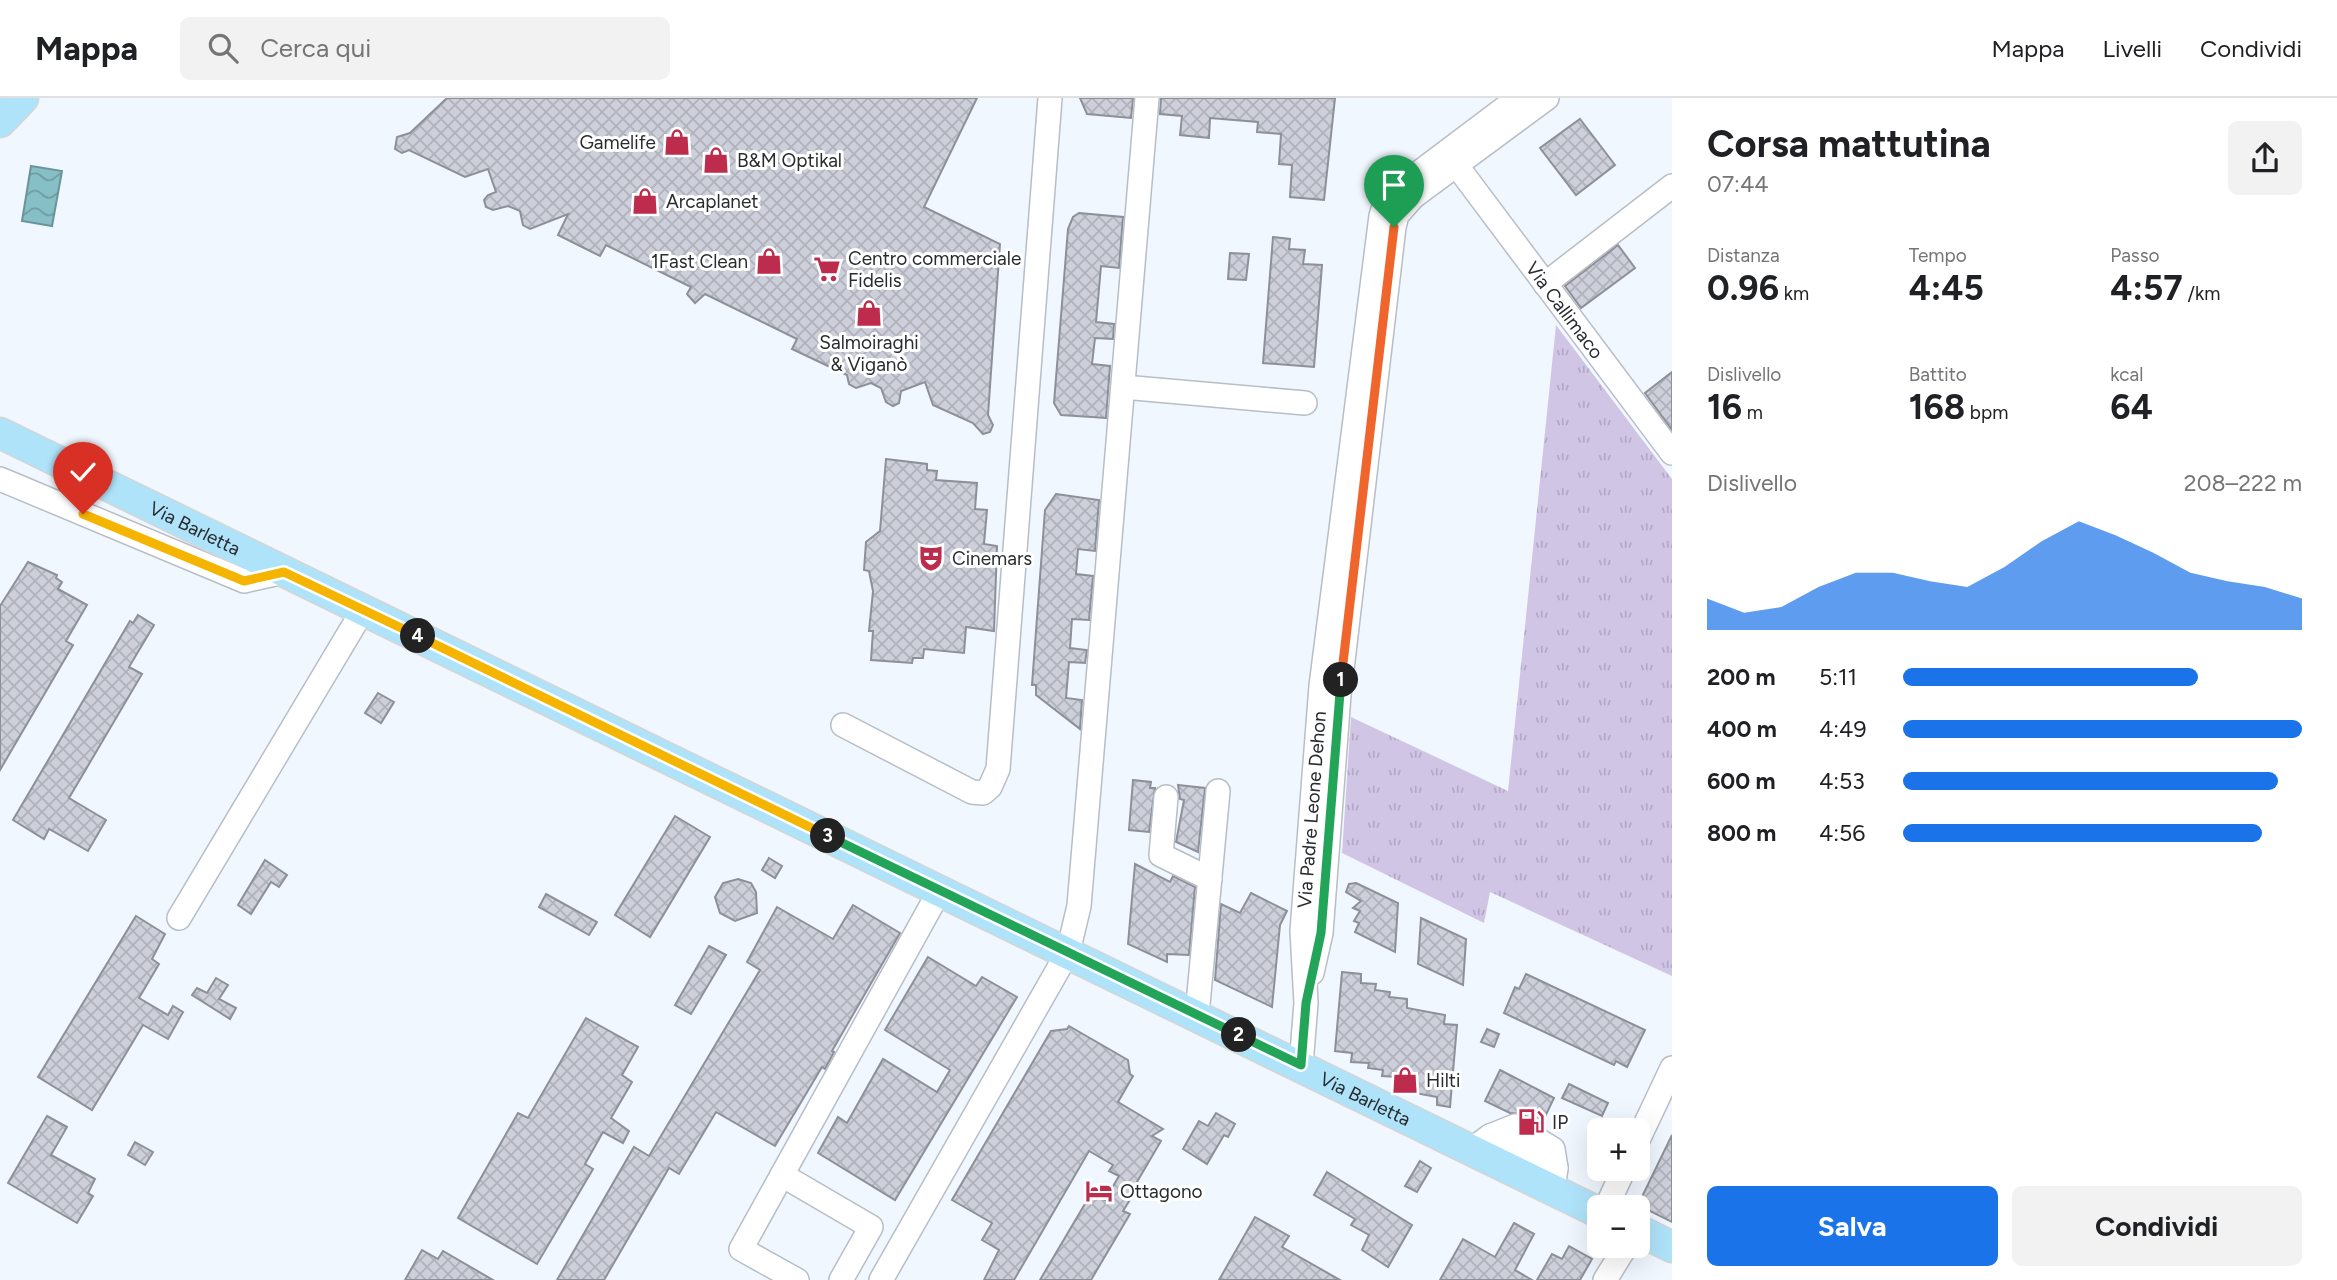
<!DOCTYPE html>
<html lang="it">
<head>
<meta charset="utf-8">
<style>
  body { margin:0; font-family:Figtree,sans-serif; background:#f2f2f2; color:#202124; height:100vh; display:flex; flex-direction:column; font-size:26px; white-space:nowrap }
  * { box-sizing:border-box; margin:0 }
  p { font-size:23px; color:#757577 }
  .icon { flex:none; width:38px; height:38px; fill:none; stroke:currentColor; stroke-width:2; stroke-linecap:round; stroke-linejoin:round }
  .map { position:relative; flex:1; overflow:hidden }
  .sheet { display:flex; flex-direction:column; background:#fff; width:665px }
  .sheet>* { flex:none }
  .tools { position:absolute; left:1587px; top:1020px; display:grid; gap:14px }
  .tools a { display:grid; place-items:center; width:63px; height:63px; border-radius:10px; background:#fff; box-shadow:0 7px 28px #0002; font-size:35px }
  .pin { position:absolute; display:grid; place-items:center; width:60px; height:60px; color:#fff; margin:-72px -30px; border-radius:50% 50% 50% 0; rotate:-45deg; box-shadow:0 0 7px #0007 }
  .pin .icon { rotate:45deg }
  .km { position:absolute; width:35px; height:35px; margin:-18px; border-radius:50%; background:#222; color:#fff; font-size:19px; line-height:35px; text-align:center }
  .round { display:grid; place-items:center; flex:none; width:74px; height:74px; border-radius:10px; background:#f2f2f2 }
  .headline { display:flex; align-items:center; justify-content:space-between; height:119px; padding:0 35px }
  h1 { font-size:38px; font-weight:700; line-height:52px }
  .metrics { display:grid; grid-template-columns:repeat(3,1fr); gap:10px; height:119px; padding:7px 35px }
  .metrics div { display:grid; align-content:center }
  .metrics b { font-size:35px; font-weight:700 }
  .metrics small { font-size:19px; font-weight:400 }
  .metrics p { font-size:19px }
  .chart { height:196px; padding:14px 35px }
  .chart p { display:flex; justify-content:space-between }
  .chart svg { width:100%; height:126px; margin-top:7px; fill:#1a73e8; opacity:.7 }
  .action { display:flex; gap:14px; margin-top:auto; padding:14px 35px }
  .action a { flex:1; height:80px; border-radius:10px; background:#1a73e8; color:#fff; font-size:28px; font-weight:700; line-height:80px; text-align:center }
  .action a+a { background:#f2f2f2; color:#202124 }
  ul { padding:0 35px; list-style:none; font-size:23px }
  li { display:grid; grid-template-columns:112px 84px 1fr; align-items:center; height:52px }
  li i { height:18px; border-radius:9px; background:#1a73e8 }
  header { display:flex; align-items:center; gap:42px; box-sizing:border-box; height:98px; padding:0 35px; background:#fff; border-bottom:2px solid #e0e0e0 }
  header strong { font-size:33px }
  nav { display:flex; gap:38px; margin-inline-start:auto; font-size:24px }
  .search { width:490px; height:63px; background:#f2f2f2; display:flex; align-items:center; gap:18px; box-sizing:border-box; padding:0 24px; border-radius:10px; color:#757577; font-size:26px }
  main { display:flex; flex:1; min-height:0 }
  .map>svg:first-child { display:block }
</style>
</head>
<body>
<header>
<strong>Mappa</strong>
<div class="search"><svg class="icon" aria-label="search" viewBox="0 0 24 24"><circle cx="10" cy="10" r="6"/><path d="M15 15l6 6"/></svg>Cerca qui</div>
<nav><a>Mappa</a><a>Livelli</a><a>Condividi</a></nav>
</header>
<main>
<div class="map">
<svg width="1672" height="1182" viewBox="0 0 1672 1182">
  <defs>
    <pattern id="grass-tufts" width="24" height="20" patternUnits="userSpaceOnUse" patternTransform="scale(1.75)"><rect width="24" height="20" fill="#d0c5e5"/><path d="M3 7l-1-3M5 7V3M7 7l1-3M15 17l-1-3M17 17v-4M19 17l1-3" fill="none" stroke="#b3a9c5"/></pattern>
    <pattern id="water-waves" width="16" height="10" patternUnits="userSpaceOnUse" patternTransform="scale(1.75)"><rect width="16" height="10" fill="#86c0c6"/><path d="M0 5q4-4 8 0t8 0" fill="none" stroke="#6e9ca1"/></pattern>
    <pattern id="building-cross-hatch" width="8" height="8" patternUnits="userSpaceOnUse" patternTransform="scale(1.75)"><rect width="8" height="8" fill="#cdcfda"/><path d="M0 0l8 8M0 8l8-8" fill="none" stroke="#b0b2bb"/></pattern>
  </defs>
  <rect width="100%" height="100%" fill="#f1f7fe"/>
  <polygon fill="url(#grass-tufts)" points="1556,227 1672,381 1672,878 1490,794 1484,825 1342,755 1351,619 1508,693"/>
  <polygon fill="url(#water-waves)" stroke="#6a9499" stroke-width="2" points="31,68 62,73 52,128 22,123"/>
  <g fill="url(#building-cross-hatch)" stroke="#8d8f99" stroke-width="2">
    <polygon points="447,0 977,0 924,109 1000,146 988,317 993,327 990,334 983,336 973,325 933,307 925,284 901,293 899,305 893,308 886,304 881,290 871,285 856,290 849,286 847,277 792,251 797,241 705,196 695,205 687,196 691,189 606,147 600,158 558,137 568,116 530,131 523,127 520,113 508,108 493,112 486,109 484,102 488,97 496,94 488,71 465,79 409,52 402,55 395,51 397,39 410,35"/>
    <polygon points="1080,0 1133,0 1131,20 1087,16"/>
    <polygon points="1161,0 1335,0 1324,102 1290,99 1292,67 1279,66 1281,36 1257,34 1258,24 1210,20 1209,40 1180,37 1182,18 1160,16"/>
    <polygon points="1580,21 1615,67 1576,97 1540,50"/>
    <polygon points="1079,115 1123,119 1119,170 1101,168 1096,224 1114,226 1113,241 1095,240 1092,266 1110,268 1106,320 1061,317 1054,305 1068,131 1073,119"/>
    <polygon points="1273,139 1290,141 1289,151 1305,152 1303,166 1322,167 1314,269 1263,265"/>
    <polygon points="1618,147 1635,170 1581,210 1565,188"/>
    <polygon points="1230,155 1249,156 1246,182 1228,181"/>
    <polygon points="1672,274 1672,332 1645,295"/>
    <polygon points="886,361 927,366 927,372 937,373 936,382 977,385 975,411 987,412 984,446 997,448 994,533 966,529 964,555 924,551 923,560 913,560 912,565 871,562 873,533 869,533 873,493 869,473 864,472 866,444 880,433"/>
    <polygon points="1056,396 1099,402 1095,453 1078,451 1076,476 1093,478 1089,522 1072,521 1070,550 1087,552 1085,565 1069,564 1066,600 1082,602 1080,631 1036,597 1036,587 1032,587 1045,412"/>
    <polygon points="28,464 57,477 56,480 62,484 58,491 87,507 66,543 73,547 0,672 0,508"/>
    <polygon points="138,517 154,527 129,569 142,576 69,700 106,722 88,753 49,731 44,741 13,722 130,523 133,525"/>
    <polygon points="378,595 394,604 381,625 365,615"/>
    <polygon points="1133,682 1151,684 1150,690 1155,690 1149,734 1129,732"/>
    <polygon points="1178,687 1205,690 1198,754 1176,744 1184,702 1180,701"/>
    <polygon points="675,718 710,739 650,839 615,817"/>
    <polygon points="769,760 782,768 775,780 762,772"/>
    <polygon points="265,762 287,777 279,789 271,784 251,816 238,807"/>
    <polygon points="1135,766 1170,784 1173,778 1195,789 1189,857 1167,856 1167,864 1128,846"/>
    <polygon points="738,781 751,785 756,794 757,815 735,823 720,815 715,799 723,785"/>
    <polygon points="1356,785 1398,805 1395,854 1355,834 1359,825 1354,823 1360,813 1353,810 1361,803 1346,794 1349,786"/>
    <polygon points="1251,795 1287,813 1280,827 1272,909 1215,882 1221,806 1240,815"/>
    <polygon points="546,796 597,824 589,837 539,809"/>
    <polygon points="853,807 900,835 832,953 834,954 825,971 822,969 775,1048 716,1014 679,1076 669,1070 604,1182 557,1182 634,1049 649,1058 760,872 747,864 777,809 833,841"/>
    <polygon points="136,818 165,836 152,861 159,866 139,900 168,917 173,908 183,914 168,941 143,927 92,1012 38,979"/>
    <polygon points="1421,820 1466,841 1463,887 1418,866"/>
    <polygon points="709,848 726,857 691,916 675,907"/>
    <polygon points="928,859 976,888 982,879 1017,899 895,1102 818,1055 838,1019 847,1025 883,961 937,994 950,972 885,932"/>
    <polygon points="1342,874 1361,876 1361,885 1376,886 1375,892 1390,894 1389,899 1407,901 1407,910 1445,917 1444,926 1457,927 1450,1009 1437,1007 1437,999 1415,995 1416,989 1398,988 1399,979 1382,978 1383,972 1368,970 1369,965 1351,964 1352,955 1335,953"/>
    <polygon points="1526,876 1645,932 1627,969 1616,963 1614,967 1504,915 1515,889 1519,891"/>
    <polygon points="216,880 228,887 219,901 236,910 230,921 192,897 197,890 207,895"/>
    <polygon points="586,920 638,949 622,977 632,984 611,1020 629,1033 623,1045 603,1034 585,1066 593,1071 537,1166 458,1120 518,1015 528,1020"/>
    <polygon points="1069,928 1128,962 1130,976 1133,978 1118,1004 1163,1031 1152,1038 1161,1043 1130,1096 1131,1100 1123,1113 1130,1116 1091,1182 1040,1182 1092,1094 1105,1102 1119,1078 1109,1073 1113,1067 1089,1053 1014,1182 984,1182 999,1152 982,1142 992,1125 952,1102 1051,933 1067,931"/>
    <polygon points="1487,931 1499,936 1494,949 1481,944"/>
    <polygon points="1500,972 1554,1000 1541,1027 1522,1016 1510,1015 1485,1003"/>
    <polygon points="1569,986 1608,1005 1602,1018 1562,1000"/>
    <polygon points="1216,1015 1235,1026 1228,1039 1224,1037 1207,1066 1183,1051 1199,1023 1208,1028"/>
    <polygon points="47,1018 67,1029 51,1057 95,1081 88,1095 93,1098 77,1125 8,1085"/>
    <polygon points="1672,1037 1672,1124 1638,1107"/>
    <polygon points="135,1044 153,1054 145,1067 128,1057"/>
    <polygon points="1420,1063 1431,1070 1417,1094 1405,1088"/>
    <polygon points="1327,1074 1412,1127 1388,1169 1362,1152 1369,1137 1351,1127 1355,1121 1314,1097"/>
    <polygon points="1255,1119 1289,1138 1282,1149 1340,1182 1219,1182"/>
    <polygon points="1514,1125 1534,1136 1515,1172 1532,1182 1440,1182 1463,1141 1495,1159"/>
    <polygon points="1569,1148 1592,1161 1580,1182 1537,1182 1552,1156 1562,1161"/>
    <polygon points="422,1152 438,1161 443,1153 493,1182 405,1182"/>
  </g>
  <g fill="none" stroke-linecap="round" stroke-linejoin="round">
    <defs>
      <g id="minor">
        <path id="s1" d="M1457 68 1672 355"/>
        <polyline points="1545,186 1672,88"/>
        <polyline points="1123,289 1305,305"/>
        <polyline points="0,381 244,483 284,474"/>
        <polyline points="843,627 972,694 983,695 990,689 998,671 1050,0"/>
        <polyline points="1166,699 1161,757 1210,781"/>
        <polyline points="179,820 363,512"/>
        <polyline points="1312,875 1321,835 1339,597 1394,129 1397,117 1413,99 1547,0"/>
        <polyline points="1197,917 1218,693"/>
        <path id="s2" d="M1301 967 1306 905 1302 833 1321 588 1381 118 1385 105 1400 89 1518 0"/>
        <polyline points="1490,1038 1515,1028 1553,1051 1556,1070"/>
        <polyline points="1638,1042 1672,970"/>
        <polyline points="1472,1051 1490,1038 1556,1070 1553,1092"/>
        <polyline points="782,1077 871,1129 841,1182"/>
        <polyline points="1606,1110 1624,1071"/>
        <polyline points="797,1182 741,1151 940,792"/>
        <polyline points="881,1182 1068,854 1079,808 1147,0"/>
        <polyline points="1605,1182 1626,1148"/>
      </g>
      <g id="major">
        <polyline points="0,24 23,0"/>
        <path id="s3" d="M0 335 1600 1115"/>
        <polyline points="1638,1132 1672,1149"/>
      </g>
    </defs>
    <use href="#minor" stroke="#b7bec6" stroke-width="26"/>
    <use href="#major" stroke="#d4d5d5" stroke-width="33"/>
    <use href="#minor" stroke="#fff" stroke-width="23"/>
    <use href="#major" stroke="#afe3fa" stroke-width="30"/>
  </g>
  <g fill="none" stroke-linecap="round" stroke-linejoin="round">
    <defs>
      <polyline id="split-1" points="1341,582 1394,129"/>
      <polyline id="split-2" points="1239,937 1301,967 1306,905 1321,835 1341,582"/>
      <polyline id="split-3" points="828,738 1239,937"/>
      <polyline id="split-4" points="418,538 828,738"/>
      <polyline id="split-5" points="83,416 244,483 284,474 418,538"/>
    </defs>
    <use href="#split-1" stroke="#fff" stroke-width="14"/>
    <use href="#split-2" stroke="#fff" stroke-width="14"/>
    <use href="#split-3" stroke="#fff" stroke-width="14"/>
    <use href="#split-4" stroke="#fff" stroke-width="14"/>
    <use href="#split-5" stroke="#fff" stroke-width="14"/>
    <use href="#split-1" stroke="#f0652b" stroke-width="9"/>
    <use href="#split-2" stroke="#22a559" stroke-width="9"/>
    <use href="#split-3" stroke="#22a559" stroke-width="9"/>
    <use href="#split-4" stroke="#f5b400" stroke-width="9"/>
    <use href="#split-5" stroke="#f5b400" stroke-width="9"/>
  </g>
  <defs>
    <symbol id="shop-bare" viewBox="-9 -9 18 18"><path d="M-5-2.5h2.3a2.7 3.5 0 0 1 5.4 0H5L5.5 6h-11ZM-1.5-2.5h3a1.5 2.3 0 0 0-3 0Z" fill="#bd2c4c" stroke="#fff" stroke-width="2.5" paint-order="stroke"/></symbol>
    <symbol id="supermarket-bare" viewBox="-9 -9 18 18"><path d="M-6-5.5h2.5l.6 2H6L4.5 2H-2.5L-4.4-4H-6ZM-1.5 3.2a1.3 1.3 0 1 0 .1 0ZM3 3.2a1.3 1.3 0 1 0 .1 0Z" fill="#bd2c4c" stroke="#fff" stroke-width="2.5" paint-order="stroke"/></symbol>
    <symbol id="theatre-bare" viewBox="-9 -9 18 18"><path d="M-5-5.5Q0-4 5-5.5V0Q5 5 0 6Q-5 5-5 0ZM-3.3-2.5H-1v1.5H-3.3ZM1-2.5H3.3v1.5H1ZM-2.8 1Q0 5.5 2.8 1Z" fill="#bd2c4c" stroke="#fff" stroke-width="2.5" paint-order="stroke"/></symbol>
    <symbol id="fuel-bare" viewBox="-9 -9 18 18"><path d="M-5.5-6h7V0h2V4h1.3V-2.5L3-4.5l.8-.8L6-3V5H2.5V1h-1V6h-7ZM-4.2-4.7v3.2H.2V-4.7Z" fill="#bd2c4c" stroke="#fff" stroke-width="2.5" paint-order="stroke"/></symbol>
    <symbol id="hotel-bare" viewBox="-9 -9 18 18"><path d="M-6-4.5h1.5V1H6V5H4.5V3h-9V5H-6ZM-4 0a1.8 1.8 0 1 1 3.6 0ZM.5 0V-2.5h3Q6-2.5 6 0Z" fill="#bd2c4c" stroke="#fff" stroke-width="2.5" paint-order="stroke"/></symbol>
  </defs>
  <g fill-rule="evenodd">
    <use href="#shop-bare" x="658" y="25" width="38" height="38"/>
    <use href="#shop-bare" x="697" y="43" width="38" height="38"/>
    <use href="#shop-bare" x="626" y="84" width="38" height="38"/>
    <use href="#shop-bare" x="750" y="144" width="38" height="38"/>
    <use href="#supermarket-bare" x="808" y="152" width="38" height="38"/>
    <use href="#shop-bare" x="850" y="196" width="38" height="38"/>
    <use href="#theatre-bare" x="912" y="441" width="38" height="38"/>
    <use href="#shop-bare" x="1386" y="963" width="38" height="38"/>
    <use href="#fuel-bare" x="1512" y="1005" width="38" height="38"/>
    <use href="#hotel-bare" x="1080" y="1074" width="38" height="38"/>
  </g>
  <g text-anchor="middle" dominant-baseline="central" stroke-width="6" stroke-linejoin="round" paint-order="stroke">
    <g font-size="19" fill="#292c2f" stroke="#fff" text-anchor="start">
      <text x="656" y="44" text-anchor="end">Gamelife</text>
      <text x="737" y="62">B&amp;M Optikal</text>
      <text x="666" y="103">Arcaplanet</text>
      <text x="848" y="160">Centro commerciale<tspan x="848" dy="22">Fidelis</tspan></text>
      <text x="748" y="163" text-anchor="end">1Fast Clean</text>
      <text x="869" y="244" text-anchor="middle">Salmoiraghi<tspan x="869" dy="22">&amp; Viganò</tspan></text>
      <text x="952" y="460">Cinemars</text>
      <text x="1426" y="982">Hilti</text>
      <text x="1552" y="1024">IP</text>
      <text x="1120" y="1093">Ottagono</text>
    </g>
    <g font-size="19" fill="#292c2f" stroke="#fff">
      <text stroke="none"><textPath href="#s1" startOffset="180">Via Callimaco</textPath></text>
      <text stroke="none"><textPath href="#s3" startOffset="217">Via Barletta</textPath></text>
      <text stroke="none"><textPath href="#s2" startOffset="256">Via Padre Leone Dehon</textPath></text>
      <text stroke="none"><textPath href="#s3" startOffset="1519">Via Barletta</textPath></text>
    </g>
  </g>
</svg>
<div class="tools">
<a>+</a>
<a>−</a>
</div>
<div class="pin" style="left:1394px;top:129px;background:#1e9e55"><svg class="icon" aria-label="arrive" viewBox="0 0 24 24"><path d="M6 21V4h12l-3 4 3 4H6"/></svg></div>
<div class="pin" style="left:83px;top:416px;background:#d93025"><svg class="icon" aria-label="check" viewBox="0 0 24 24"><path d="M5 12l5 5 9-10"/></svg></div>
<b class="km" style="left:1341px;top:582px">1</b>
<b class="km" style="left:1239px;top:937px">2</b>
<b class="km" style="left:828px;top:738px">3</b>
<b class="km" style="left:418px;top:538px">4</b>
</div>
<section class="sheet">
<div class="headline"><div><h1>Corsa mattutina</h1><p>07:44</p></div><a class="round"><svg class="icon" aria-label="share" viewBox="0 0 24 24"><path d="M12 15V3M7 8l5-5 5 5M5 13v7h14v-7"/></svg></a></div>
<div class="metrics">
<div><p>Distanza</p><b>0.96<small> km</small></b></div>
<div><p>Tempo</p><b>4:45</b></div>
<div><p>Passo</p><b>4:57<small> /km</small></b></div>
</div>
<div class="metrics">
<div><p>Dislivello</p><b>16<small> m</small></b></div>
<div><p>Battito</p><b>168<small> bpm</small></b></div>
<div><p>kcal</p><b>64</b></div>
</div>
<div class="chart"><p><span>Dislivello</span>208–222 m</p>
<svg viewBox="0 0 160 44" preserveAspectRatio="none"><path d="M0 44V33L10 38L20 36L30 29L40 24L50 24L60 27L70 29L80 22L90 13L100 6L110 11L120 17L130 24L140 27L150 29L160 33V44z"/></svg>
</div>
<ul>
<li><b>200 m</b>5:11<i style="width:74%"></i></li>
<li><b>400 m</b>4:49<i style="width:100%"></i></li>
<li><b>600 m</b>4:53<i style="width:94%"></i></li>
<li><b>800 m</b>4:56<i style="width:90%"></i></li>
</ul>
<div class="action"><a>Salva</a><a>Condividi</a></div>
</section>
</main>
</body>
</html>
